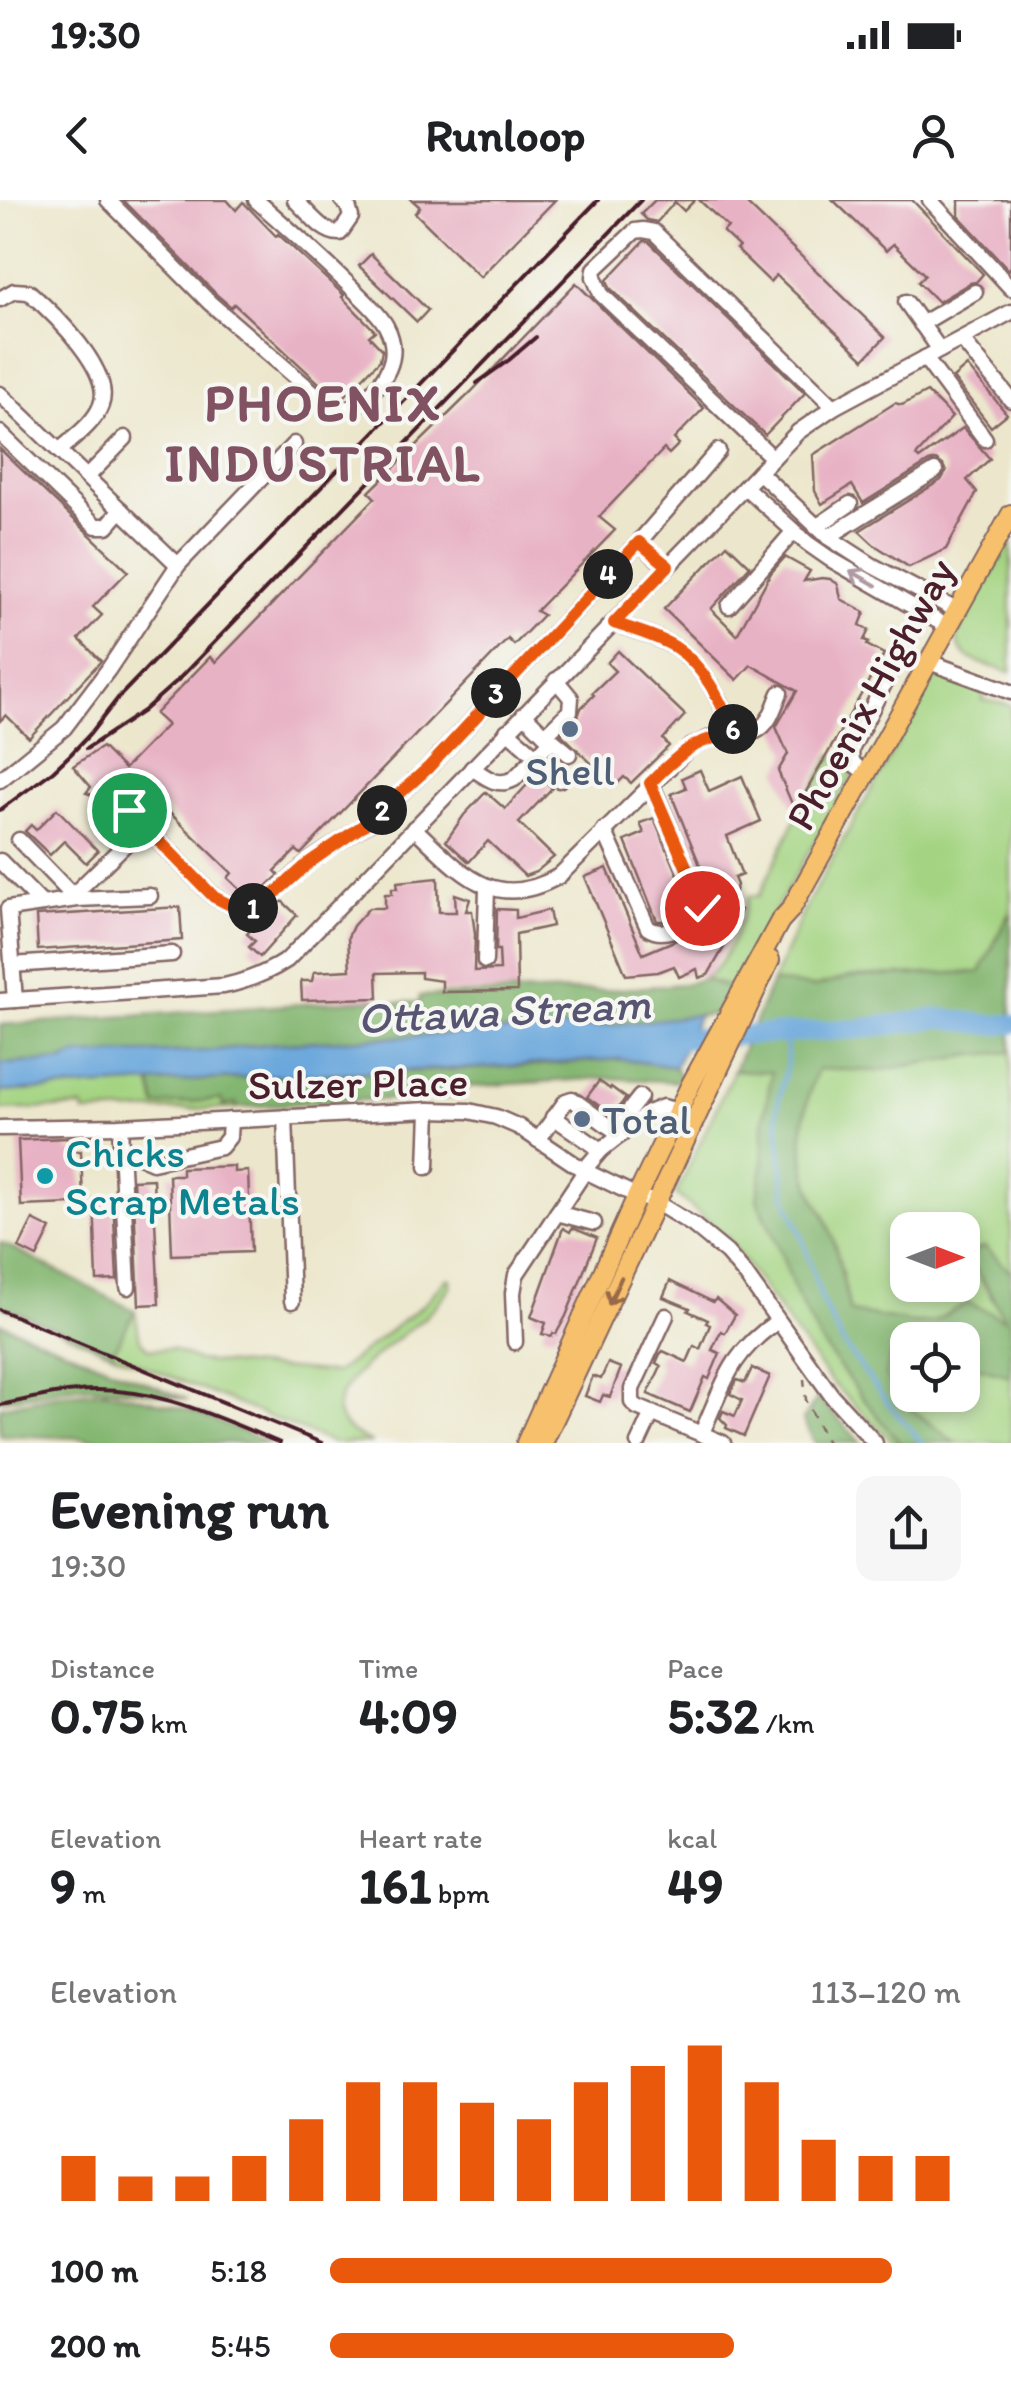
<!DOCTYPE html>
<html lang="en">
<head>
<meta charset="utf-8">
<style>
  body { margin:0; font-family:Itim,sans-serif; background:#f6f6f6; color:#202124; height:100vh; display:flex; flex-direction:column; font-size:38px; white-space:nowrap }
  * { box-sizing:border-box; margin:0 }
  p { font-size:32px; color:#757577 }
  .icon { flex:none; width:55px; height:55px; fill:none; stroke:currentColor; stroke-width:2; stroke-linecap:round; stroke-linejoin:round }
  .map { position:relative; height:1243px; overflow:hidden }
  .sheet { display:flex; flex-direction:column; background:#fff; flex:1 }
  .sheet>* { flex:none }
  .needle { width:65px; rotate:90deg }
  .buttons { position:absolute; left:890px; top:1012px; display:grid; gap:20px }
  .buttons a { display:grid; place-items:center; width:90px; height:90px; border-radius:20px; background:#fff; box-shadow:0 5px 15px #0003; font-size:50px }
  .pin { position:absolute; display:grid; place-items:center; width:85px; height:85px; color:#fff; margin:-42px; border:5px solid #fff; border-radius:50%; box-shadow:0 2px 10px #0007 }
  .km { position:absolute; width:50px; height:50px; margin:-25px; border-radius:50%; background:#222; color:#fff; font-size:28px; line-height:50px; text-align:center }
  .round { display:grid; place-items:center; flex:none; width:105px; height:105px; border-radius:20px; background:#f6f6f6 }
  .headline { display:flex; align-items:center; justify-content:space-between; height:170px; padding:0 50px }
  h1 { font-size:55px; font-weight:700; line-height:75px }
  .metrics { display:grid; grid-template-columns:repeat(3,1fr); gap:15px; height:170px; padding:10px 50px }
  .metrics div { display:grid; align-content:center }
  .metrics b { font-size:50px; font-weight:700 }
  .metrics small { font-size:28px; font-weight:400 }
  .metrics p { font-size:28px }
  .chart { height:280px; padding:20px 50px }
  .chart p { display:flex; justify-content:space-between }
  .chart svg { width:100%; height:180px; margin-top:10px; stroke:#ea580c; stroke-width:6 }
  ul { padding:0 50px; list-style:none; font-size:32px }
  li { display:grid; grid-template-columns:160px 120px 1fr; align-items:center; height:75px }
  li i { height:25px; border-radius:12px; background:#ea580c }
  .status { display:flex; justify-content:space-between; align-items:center; height:70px; padding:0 50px; background:#fff; direction:ltr }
  .status svg { height:28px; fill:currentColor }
  header { display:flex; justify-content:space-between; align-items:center; height:130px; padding:0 50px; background:#fff; font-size:45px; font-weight:700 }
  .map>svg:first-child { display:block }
</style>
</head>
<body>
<div class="status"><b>19:30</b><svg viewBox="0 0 49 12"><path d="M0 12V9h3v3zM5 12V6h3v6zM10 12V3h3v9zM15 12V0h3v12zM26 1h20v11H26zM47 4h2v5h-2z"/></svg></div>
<header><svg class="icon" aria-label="back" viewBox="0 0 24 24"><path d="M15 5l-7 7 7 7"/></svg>Runloop<svg class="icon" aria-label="person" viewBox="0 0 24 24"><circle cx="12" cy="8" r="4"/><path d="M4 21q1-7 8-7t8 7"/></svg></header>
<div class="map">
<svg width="1011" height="1243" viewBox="0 0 1011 1243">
  <rect width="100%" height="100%" fill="#f6f6f2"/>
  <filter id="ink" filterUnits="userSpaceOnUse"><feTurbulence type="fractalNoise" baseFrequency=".01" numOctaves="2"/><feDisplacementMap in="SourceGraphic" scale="20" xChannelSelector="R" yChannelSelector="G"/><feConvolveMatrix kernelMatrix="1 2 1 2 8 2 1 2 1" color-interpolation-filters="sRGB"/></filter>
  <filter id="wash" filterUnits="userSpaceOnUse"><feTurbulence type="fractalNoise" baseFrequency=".0048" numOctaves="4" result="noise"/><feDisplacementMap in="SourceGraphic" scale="40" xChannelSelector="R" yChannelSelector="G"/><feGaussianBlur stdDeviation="2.25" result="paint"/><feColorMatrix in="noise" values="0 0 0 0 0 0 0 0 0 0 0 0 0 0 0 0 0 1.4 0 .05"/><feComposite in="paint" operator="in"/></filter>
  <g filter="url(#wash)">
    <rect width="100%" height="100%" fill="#ece7cc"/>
    <g fill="#a4d482" stroke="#777a56" stroke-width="2.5" fill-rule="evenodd">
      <path d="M1011 339V472C990 465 957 463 957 436Z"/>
      <polygon points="936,475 985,491 983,500 1011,505 1011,715 1008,715 980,772 850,777 814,787 772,782 807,704"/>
      <path d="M832 555 854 573 731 788 703 779C724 770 743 718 749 696H759L797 616Z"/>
      <path d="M1011 852V1072L985 1048 965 1054 1006 1120 968 1103 932 1122 914 1123 850 1112C843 1081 838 1049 826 1020 824 1012 818 1006 815 999 796 954 801 913 817 868L876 871 972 855ZM908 1030H962V1085H908Z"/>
      <polygon points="734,870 772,871 763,922 763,965 757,999 821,1142 861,1196 900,1243 894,1243 830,1181 726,1036 676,994"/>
      <polygon points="151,883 157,906 222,899 237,903 236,908 84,913 83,907 0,910 0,892"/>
      <path d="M446 1079H450V1087C442 1097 435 1108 425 1117 403 1136 333 1180 338 1212 341 1228 359 1237 372 1243H333L112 1153 135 1111 140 1140 149 1149H172L198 1161 336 1173 424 1104Z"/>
      <polygon points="907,1151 908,1195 962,1195 963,1160 981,1168 1011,1176 1011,1243 955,1243 908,1206 885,1175 891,1157"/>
    </g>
    <g fill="#83b670" stroke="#666a4e" stroke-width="2.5">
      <path d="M1009 714 1011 715V852L972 855 876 871 818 869C800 912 796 955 815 999 818 1006 824 1012 826 1020 838 1049 843 1081 850 1112L914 1123 932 1122 968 1103 1005 1119 985 1084 964 1054 985 1047 1011 1072V1176L981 1168 963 1160 962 1140H908L907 1151 891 1157 885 1175 908 1206 955 1243H900L861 1196 821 1142 796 1094 778 1045 757 999 763 965V922L772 872 734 870 772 782 814 787 850 777 980 772Z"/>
      <polygon points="703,779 731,788 716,814 601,826 268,844 208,851 77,855 62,861 0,864 0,825 376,799 377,803 419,802 420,796 610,790 684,784"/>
      <path d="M619 859 675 867 682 882 606 878 463 887 460 897 327 901 236 908V903L223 906 221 899 156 906 151 883C307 873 463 873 619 859Z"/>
      <polygon points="0,1042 135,1111 112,1153 0,1105"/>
      <polygon points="0,1123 179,1196 188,1200 136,1190 78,1186 0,1200"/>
      <polygon points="101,1191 130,1195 189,1210 270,1243 131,1243 77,1238 0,1235 0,1207 62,1194"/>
      <polygon points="818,1197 861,1243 815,1243 803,1220"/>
    </g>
    <polygon fill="#6aa7dc" stroke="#5a6384" stroke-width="2.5" points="699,815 675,867 619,859 478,868 271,876 0,892 0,864 62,861 77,855 208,851 270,844 601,826"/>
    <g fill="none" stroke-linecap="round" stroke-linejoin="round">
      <polyline stroke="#6aa7dc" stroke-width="4" points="775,835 787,846 787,863 777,909 785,995 803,1040 822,1101 842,1142 886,1201 922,1243"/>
      <polyline stroke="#6aa7dc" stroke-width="20" points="665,840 858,829 940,818 991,825 1011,824"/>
    </g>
    <g id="blocks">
      <g fill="#e8b2c5">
        <polygon points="123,0 227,0 236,10 243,2 276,36 278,34 344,95 342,97 375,131 369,136 382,150 380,160 343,198 333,196 234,104 231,107 217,95"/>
        <polygon points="412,0 555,0 480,77 415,13 420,7"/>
        <polygon points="655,0 695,0 684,11 675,2 657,22 647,20 641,14"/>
        <polygon points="699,0 743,0 885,137 864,159 776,75 770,82 736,49 739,47 723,32 728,27"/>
        <polygon points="833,0 912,0 983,74 976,82 970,83 938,102 918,82 925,75 893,44 886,51"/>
        <polygon points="959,0 1011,0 1011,66 1009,70 959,16"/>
        <polygon points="644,41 649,42 805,193 765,235 610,88 607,80"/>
        <polygon points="371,54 428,110 417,122 359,66"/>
        <polygon points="576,83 704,208 674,239 679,244 669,254 664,249 599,317 615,330 536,411 543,415 514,445 508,439 301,654 296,650 275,671 279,675 258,695 254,691 248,697 228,678 232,673 140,584 116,610 107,600 86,593 91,587 73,566 102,547 124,569 167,525 155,514 210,457 216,462 375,298 369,292 471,192"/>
        <polygon points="967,166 1007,214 991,227 953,178"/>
        <polygon points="927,192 952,217 916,256 919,259 963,228 990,259 967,280 977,292 946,349 909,367 873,344 859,331 941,280 946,272 943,265 936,260 929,262 863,303 852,285 822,304 815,291 813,255 895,203 902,205"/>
        <polygon points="0,249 128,371 93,407 102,415 79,439 101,461 29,538 6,515 0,521"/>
        <polygon points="727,344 750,366 711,409 737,435 771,373 785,357 810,371 804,381 822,378 830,379 838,384 841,399 865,412 860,425 869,430 864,440 869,442 867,445 884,454 795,611 778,571 788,554 776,527 797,491 751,465 737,480 664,409"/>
        <polygon points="618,451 685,515 663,539 669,546 631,583 624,577 615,586 561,534 577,519 581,508 594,495 592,493 615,471 607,463"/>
        <polygon points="700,570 709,591 742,576 761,621 727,636 742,675 734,678 737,685 732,701 717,707 671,594 686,588 682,578"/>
        <polygon points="537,574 552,588 519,623 554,657 536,672 525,676 488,641 469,662 446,641 464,615 486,592 505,609"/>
        <polygon points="57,609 98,651 86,663 64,641 50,655 25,631 31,625 36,630"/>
        <polygon points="654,618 690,703 687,713 664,721 657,721 625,641 644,633 640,623"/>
        <polygon points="607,668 643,754 712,725 717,737 730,707 741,710 730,737 708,775 699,778 697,769 679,777 674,766 658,772 626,775 585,677"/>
        <polygon points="438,678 439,712 456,712 455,694 470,699 466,711 472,711 475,734 474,771 500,770 499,750 496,750 497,709 516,710 516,718 549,710 552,726 516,734 517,791 442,792 442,781 421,778 421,772 377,773 378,798 302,800 301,781 312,781 314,772 350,770 348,737 353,726 369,708 385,708 385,694 392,694 392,688 398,688 397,682"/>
        <polygon points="282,701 297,715 260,757 249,747 255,741 247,734 264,715"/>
        <polygon points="180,707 182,740 38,750 36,716"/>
        <polygon points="599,881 610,889 611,887 626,898 612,915 587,897"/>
        <polygon points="68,938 69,951 81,951 83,1000 71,1001 71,1004 21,1006 18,940"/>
        <polygon points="234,966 234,972 248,971 251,1052 172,1055 169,975 182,975 182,968"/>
        <polygon points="153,979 159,1104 139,1105 133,980"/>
        <polygon points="113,998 117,1080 97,1081 94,999"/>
        <polygon points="33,1020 51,1029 37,1057 19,1048"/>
        <polygon points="563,1028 570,1032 572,1028 575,1029 597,1038 566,1116 556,1134 553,1133 552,1136 542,1134 546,1123 531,1117"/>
        <polygon points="670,1081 713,1102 716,1099 735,1115 725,1133 721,1131 712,1150 720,1153 709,1179 705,1177 690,1212 648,1194 661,1166 656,1163 660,1154 663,1151 687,1162 694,1146 700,1149 710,1125 706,1123 708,1120 688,1111 690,1108 663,1097"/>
        <polygon points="608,1163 621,1168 610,1197 603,1195 600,1202 585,1196 593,1176 601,1179"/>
        <polygon points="752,1168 770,1176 744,1236 726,1228 727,1225 720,1218 723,1211 735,1216 742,1200 730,1194 737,1180 745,1183"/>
      </g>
    </g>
  </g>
  <g filter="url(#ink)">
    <use href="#blocks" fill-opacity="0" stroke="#836563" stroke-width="2.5"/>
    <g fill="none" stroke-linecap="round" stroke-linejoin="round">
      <defs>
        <g id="minor">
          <path d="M108 0 210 103 328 205C349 214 360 205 375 189 392 170 399 150 386 126 379 113 365 101 355 91 323 59 290 30 256 0"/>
          <path d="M295 0C308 12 323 34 340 33L351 17 348 6 342 0"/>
          <polyline points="930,0 1011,88"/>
          <path d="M0 99 14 91 29 92C53 113 114 171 101 205 94 224 73 238 59 251"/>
          <polyline points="906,102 940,150"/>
          <polyline points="921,124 975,92"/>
          <polyline points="962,140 1011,200"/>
          <polyline points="925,158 985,239"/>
          <polyline points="0,194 178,365"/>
          <polyline points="0,233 96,326 107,326 121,310"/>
          <polyline points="773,258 601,94 594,77 595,69 635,31 643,30 654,32 834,207"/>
          <polyline points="759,272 828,337 873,366 956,410"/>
          <polyline points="87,277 125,238"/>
          <polyline points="745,287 807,343 830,359 948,427"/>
          <polyline points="816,327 850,304"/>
          <polyline points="828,337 935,271"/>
          <polyline points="639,342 667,367"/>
          <polyline points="729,406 794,331"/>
          <path d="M614 423C635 430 657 436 675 447 705 466 721 503 735 534"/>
          <polyline points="929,462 1011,492"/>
          <polyline points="524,514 545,535 570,511 571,498 556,480"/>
          <polyline points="507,531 536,556 559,580"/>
          <polyline points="546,535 569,554"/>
          <path d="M472 568C486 577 497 588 514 579L552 540"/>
          <path d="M867 573C855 566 849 563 852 548L887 478"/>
          <polyline points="0,580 64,528 108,470 178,365 294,244"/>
          <polyline points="129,610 214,697 236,708 246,709 262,705 310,661 369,622 428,568 639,342 718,251"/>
          <path d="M414 628C460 671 493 714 559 676L690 547 715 536 756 531C770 524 774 507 780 493"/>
          <path d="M604 630 648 728C663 738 680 727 695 721L701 709V701L651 583"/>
          <polyline points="19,640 76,699"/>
          <polyline points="0,661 42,704"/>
          <polyline points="73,695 145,625"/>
          <polyline points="485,761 487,687"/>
          <polyline points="12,765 172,754"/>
          <polyline points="15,800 8,709 77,699 150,696"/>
          <path d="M0 801 224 786C248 781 267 773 287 760L798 232 834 207 1011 112"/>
          <polyline points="285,917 292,1101"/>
          <polyline points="553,917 601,950"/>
          <polyline points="120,926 128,1087"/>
          <polyline points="0,928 120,926 429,910 469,911 496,917 519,927 585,971 637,996 657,1003 693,1025 727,1053 745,1074 832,1196 875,1243"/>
          <polyline points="614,930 640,897"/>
          <polyline points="538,940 566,901 572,899 621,935"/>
          <polyline points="121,948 153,962 221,947 229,937 230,920"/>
          <polyline points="427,967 429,910"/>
          <polyline points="584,970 601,950 648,913 663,907 678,911"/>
          <polyline points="557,1013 594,1023"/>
          <polyline points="666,1116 632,1189 632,1202 637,1207 723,1243"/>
          <polyline points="515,1142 513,1093 516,1075 585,971"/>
          <path d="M702 1233C724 1183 730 1153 778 1121"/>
          <polyline points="638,1243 652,1213"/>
        </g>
        <g id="major">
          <polyline points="526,1243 637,996 691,884 780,721 791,709 1011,314"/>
          <polyline points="543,1243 770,760"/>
        </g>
      </defs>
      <use href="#minor" stroke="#836563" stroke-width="19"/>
      <use href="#major" stroke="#836563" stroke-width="22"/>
      <polyline stroke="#836563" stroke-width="2.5" stroke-dasharray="8 8" stroke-linecap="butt" points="804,1179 806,1200 827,1243"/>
      <use href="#minor" stroke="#fff" stroke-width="14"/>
      <use href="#major" stroke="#f7c06c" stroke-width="18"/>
      <g stroke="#4a1f2b" stroke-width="4">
        <polyline points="477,183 509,160 536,137"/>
        <polyline points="86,549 143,511 178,480 641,0"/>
        <polyline points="0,610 53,571 71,554 90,534 118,498 598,0"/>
        <polyline points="0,1110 322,1243"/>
        <path d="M0 1205C26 1200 51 1193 77 1191 150 1184 215 1216 280 1243"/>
      </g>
    </g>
    <defs><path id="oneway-shaft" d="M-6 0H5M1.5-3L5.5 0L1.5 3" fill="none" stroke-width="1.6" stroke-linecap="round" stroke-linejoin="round" transform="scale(2.5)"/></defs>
    <use stroke="#ae9aa0" href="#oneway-shaft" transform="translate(863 378) rotate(-150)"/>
    <use stroke="#986748" href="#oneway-shaft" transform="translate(615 1091) rotate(115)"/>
  </g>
  <g fill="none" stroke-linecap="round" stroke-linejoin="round" filter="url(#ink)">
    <defs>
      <path id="route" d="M129 610 214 697 236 708 246 709 262 705 310 662 368 622 428 568 639 342 668 366 614 423C635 430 657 436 675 447 705 466 721 503 735 534 692 539 680 554 650 583L701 701 702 708"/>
    </defs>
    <use href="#route" stroke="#fff" stroke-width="20"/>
    <use href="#route" stroke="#ea580c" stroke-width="12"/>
  </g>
  <g fill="#5c6f8a" stroke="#f6f6f2" stroke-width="4">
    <circle cx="570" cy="529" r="10"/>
    <circle cx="582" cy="919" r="10"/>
  </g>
  <circle fill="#0f9aa8" stroke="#f6f6f2" stroke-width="4" cx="45" cy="976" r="10"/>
  <g text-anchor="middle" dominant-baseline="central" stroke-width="8" stroke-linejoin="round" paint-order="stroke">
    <g font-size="42" fill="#4a1f2b" stroke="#f6f6f2">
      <text transform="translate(870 494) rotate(-61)">Phoenix Highway</text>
      <text transform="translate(358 883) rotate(-1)">Sulzer Place</text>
    </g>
    <g font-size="42" fill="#4e5e75" stroke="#f6f6f2">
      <text x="570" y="570">Shell</text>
      <text x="602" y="919" text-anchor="start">Total</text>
    </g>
    <g font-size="42" fill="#0d838f" stroke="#f6f6f2" text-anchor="start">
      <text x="65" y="952">Chicks<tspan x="65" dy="48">Scrap Metals</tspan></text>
    </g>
    <g font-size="45" font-style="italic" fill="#575572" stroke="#f6f6f2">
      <text transform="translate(504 810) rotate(-3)">Ottawa Stream</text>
    </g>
    <g font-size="52" font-weight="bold" letter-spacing="2.5" fill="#815261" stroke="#f6f6f2">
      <text x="323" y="203">PHOENIX<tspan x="323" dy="60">INDUSTRIAL</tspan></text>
    </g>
  </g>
</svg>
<div class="buttons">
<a><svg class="needle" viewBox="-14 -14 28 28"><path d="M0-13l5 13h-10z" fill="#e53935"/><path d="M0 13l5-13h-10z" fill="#757577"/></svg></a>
<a><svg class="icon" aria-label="locate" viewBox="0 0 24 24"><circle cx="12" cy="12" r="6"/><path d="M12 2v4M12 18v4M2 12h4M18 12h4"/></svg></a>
</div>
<div class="pin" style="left:129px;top:610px;background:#1e9e55"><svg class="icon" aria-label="arrive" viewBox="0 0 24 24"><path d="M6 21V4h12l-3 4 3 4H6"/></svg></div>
<div class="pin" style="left:702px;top:708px;background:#d93025"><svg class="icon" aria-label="check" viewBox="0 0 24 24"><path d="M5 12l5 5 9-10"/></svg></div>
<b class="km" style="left:253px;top:708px">1</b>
<b class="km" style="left:382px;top:610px">2</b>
<b class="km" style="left:496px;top:493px">3</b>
<b class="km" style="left:608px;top:374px">4</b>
<b class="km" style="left:733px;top:529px">6</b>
</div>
<section class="sheet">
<div class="headline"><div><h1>Evening run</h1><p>19:30</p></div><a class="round"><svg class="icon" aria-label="share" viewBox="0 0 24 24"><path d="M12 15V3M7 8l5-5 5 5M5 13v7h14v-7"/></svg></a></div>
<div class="metrics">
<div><p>Distance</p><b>0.75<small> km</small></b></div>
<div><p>Time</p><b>4:09</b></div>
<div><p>Pace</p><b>5:32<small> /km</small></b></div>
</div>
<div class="metrics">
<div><p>Elevation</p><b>9<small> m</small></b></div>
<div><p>Heart rate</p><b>161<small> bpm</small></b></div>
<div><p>kcal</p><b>49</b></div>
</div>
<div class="chart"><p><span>Elevation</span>113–120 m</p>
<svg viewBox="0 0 160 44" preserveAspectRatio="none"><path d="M5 44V33M15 44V38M25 44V38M35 44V33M45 44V24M55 44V15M65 44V15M75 44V20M85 44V24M95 44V15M105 44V11M115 44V6M125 44V15M135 44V29M145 44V33M155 44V33"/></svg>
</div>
<ul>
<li><b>100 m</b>5:18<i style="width:89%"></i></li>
<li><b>200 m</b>5:45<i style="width:64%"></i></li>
</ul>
</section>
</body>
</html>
